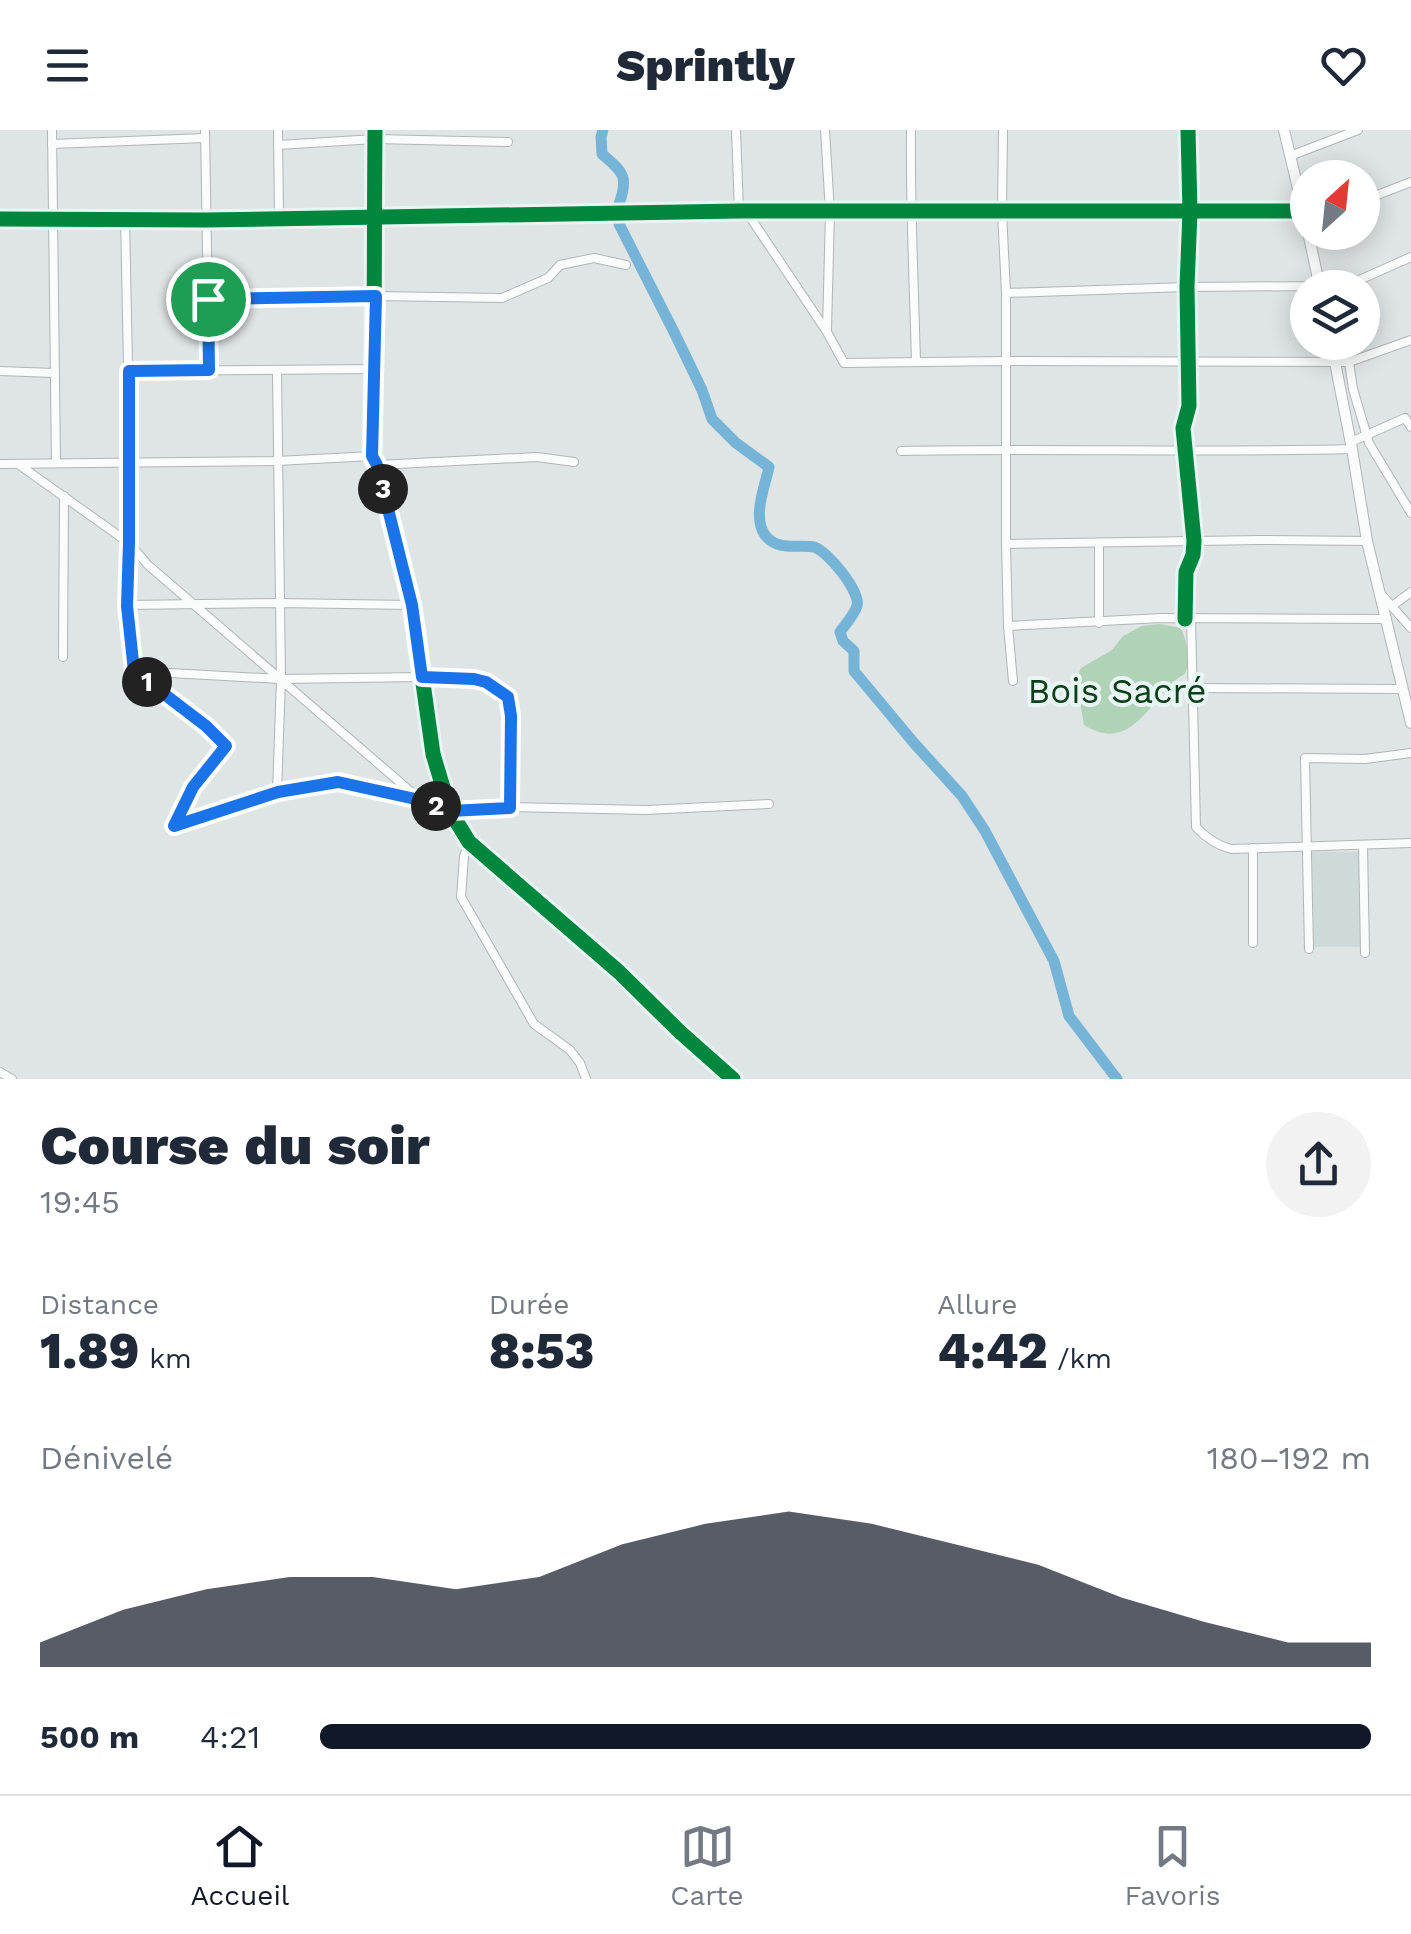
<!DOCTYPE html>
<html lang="fr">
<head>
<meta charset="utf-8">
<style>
  body { margin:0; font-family:"Work Sans",sans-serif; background:#f2f2f3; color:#1f2937; height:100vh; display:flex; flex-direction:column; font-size:38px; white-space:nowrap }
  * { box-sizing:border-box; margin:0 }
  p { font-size:32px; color:#747a83 }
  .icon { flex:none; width:55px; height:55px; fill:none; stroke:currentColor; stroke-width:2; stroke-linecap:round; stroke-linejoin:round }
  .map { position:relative; height:949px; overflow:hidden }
  .sheet { display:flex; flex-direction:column; background:#fff; flex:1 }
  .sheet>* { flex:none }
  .needle { width:65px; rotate:27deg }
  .controls { position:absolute; left:1290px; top:30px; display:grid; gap:20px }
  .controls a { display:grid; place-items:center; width:90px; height:90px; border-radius:50%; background:#fff; box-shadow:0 5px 25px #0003; font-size:50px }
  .pin { position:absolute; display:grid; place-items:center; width:85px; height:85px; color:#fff; margin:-42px; border:5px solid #fff; border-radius:50%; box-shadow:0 2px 10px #0007 }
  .km { position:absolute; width:50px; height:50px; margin:-25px; border-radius:50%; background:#222; color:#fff; font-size:28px; line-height:50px; text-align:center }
  .round { display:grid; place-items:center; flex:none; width:105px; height:105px; border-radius:52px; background:#f2f2f3 }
  .headline { display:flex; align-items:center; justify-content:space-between; height:170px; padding:0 40px }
  h1 { font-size:55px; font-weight:800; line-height:75px }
  .stats { display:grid; grid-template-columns:repeat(3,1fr); gap:15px; height:170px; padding:10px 40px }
  .stats div { display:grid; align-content:center }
  .stats b { font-size:50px; font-weight:800 }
  .stats small { font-size:28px; font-weight:400 }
  .stats p { font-size:28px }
  .chart { height:280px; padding:20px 40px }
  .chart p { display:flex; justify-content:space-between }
  .chart svg { width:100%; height:180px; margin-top:10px; fill:#111827; opacity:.7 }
  ul { padding:0 40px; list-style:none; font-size:32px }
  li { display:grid; grid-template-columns:160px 120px 1fr; align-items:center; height:75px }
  li i { height:25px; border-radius:12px; background:#111827 }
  header { display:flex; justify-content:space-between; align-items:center; height:130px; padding:0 40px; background:#fff; font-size:45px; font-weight:800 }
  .dock { display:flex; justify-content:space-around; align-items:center; height:140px; border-top:2px solid #e0e1e3; background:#fff; font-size:28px; color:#747a83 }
  .dock a { display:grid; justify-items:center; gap:5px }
  .dock .on { color:#111827 }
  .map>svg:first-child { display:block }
</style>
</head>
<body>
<header><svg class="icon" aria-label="menu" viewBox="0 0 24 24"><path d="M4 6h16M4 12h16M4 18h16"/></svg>Sprintly<svg class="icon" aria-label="heart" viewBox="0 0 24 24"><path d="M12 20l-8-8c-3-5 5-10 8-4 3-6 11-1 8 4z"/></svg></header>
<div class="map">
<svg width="1411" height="949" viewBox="0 0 1411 949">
  <rect width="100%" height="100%" fill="#dfe4e4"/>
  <polygon fill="#cddad9" points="1312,722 1359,722 1361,817 1314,817"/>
  <path fill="#b0d2b6" d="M1160 494 1181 498C1187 513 1191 530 1185 544 1152 560 1136 627 1084 595L1076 550 1081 538 1112 520 1123 506 1142 496Z"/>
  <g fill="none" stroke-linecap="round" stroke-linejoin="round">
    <g stroke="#75b4d7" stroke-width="11">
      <path d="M603 0 601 7 602 24C623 42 629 46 619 74"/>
      <path d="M619 94 674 202 702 260 712 289 736 313 769 337C765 356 752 387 765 405 778 422 799 414 814 417 828 421 861 462 857 476 854 485 845 495 840 502L843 511 854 521V541L914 613 962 666 985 701 1054 831 1069 886 1117 949"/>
    </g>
    <defs>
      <g id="minor">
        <polyline points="52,0 56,333"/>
        <polyline points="205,0 209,239"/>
        <polyline points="278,0 279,88"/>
        <path d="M375 0C374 109 375 217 372 326L377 335 412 475 433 624 450 681 469 712 619 842 680 902 733 949"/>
        <polyline points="736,0 739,81"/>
        <polyline points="825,0 830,82 827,200"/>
        <path d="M911 0C910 77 914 154 916 232"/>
        <polyline points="1003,0 1002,82 1006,163 1006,414 1008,496 1013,551"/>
        <polyline points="52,14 205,8"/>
        <polyline points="278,15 375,9 508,12"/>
        <polyline points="1290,26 1358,0"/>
        <polyline points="1362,71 1411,52"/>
        <polyline points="746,81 827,202 844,233 1006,231 1349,232 1411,210"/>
        <polyline points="125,88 130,333 127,475 134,541 206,596 226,616 193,657 174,696"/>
        <polyline points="0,89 206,90 739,81 1303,81"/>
        <polyline points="1006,163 1187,157 1320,156 1357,151 1411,127"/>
        <polyline points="207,169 376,166 502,168 548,148 560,135 594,128 626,135"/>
        <polyline points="1349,232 1353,259 1369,313 1411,383"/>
        <polyline points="0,241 54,243"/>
        <polyline points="129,241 375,239"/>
        <polyline points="1351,312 1405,288 1411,297"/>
        <path d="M901 321C1051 318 1202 323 1352 319"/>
        <polyline points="0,334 277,331 372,326"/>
        <polyline points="18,334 129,413 148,435 417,667"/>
        <polyline points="377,335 537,327 574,332"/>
        <polyline points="1006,414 1260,410 1367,411"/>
        <polyline points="1381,464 1411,498"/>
        <polyline points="127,475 279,473 412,475"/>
        <polyline points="1392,476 1411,462"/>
        <polyline points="1185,489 1186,442 1193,425 1194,411 1183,298 1189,276 1187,157 1190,81 1188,0"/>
        <path d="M1191 489 1196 697C1206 708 1216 715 1231 719L1411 713"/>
        <polyline points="1099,493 1099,413"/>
        <polyline points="1008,496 1161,488 1387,489"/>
        <polyline points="63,527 64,366"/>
        <polyline points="134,541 281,549 422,547 473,549 486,553 508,567 511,587 510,677"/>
        <polyline points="1193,558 1402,559"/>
        <polyline points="277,662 281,549 277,241"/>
        <polyline points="174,696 277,662 338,652 420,670 450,681 510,677 646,680 769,674"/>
        <polyline points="469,712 464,726 461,767 534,894 570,920 580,933 586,949"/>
        <polyline points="1363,715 1365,823"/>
        <polyline points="1253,718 1253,813"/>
        <polyline points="1309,819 1305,628 1365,629 1411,623"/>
        <polyline points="0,942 12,949"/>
      </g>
      <g id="major">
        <polyline points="1284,0 1308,100"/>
        <polyline points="1308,102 1320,158"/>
        <polyline points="1331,212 1352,319 1367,411 1411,593"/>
      </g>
    </defs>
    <use href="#minor" stroke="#b1b5b5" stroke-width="10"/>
    <use href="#major" stroke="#b1b5b5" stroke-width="12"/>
    <use href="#minor" stroke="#fafbfb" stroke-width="8"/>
    <use href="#major" stroke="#fafbfb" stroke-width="10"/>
    <defs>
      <g id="cycleway">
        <path d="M375 0C374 109 375 217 372 326L377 335 412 475 433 624 450 681 469 712 619 842 680 902 733 949"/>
        <polyline points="0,89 206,90 739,81 1303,81"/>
        <polyline points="1185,489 1186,442 1193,425 1194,411 1183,298 1189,276 1187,157 1190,81 1188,0"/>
      </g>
    </defs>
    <use href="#cycleway" stroke="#e9f5f4" stroke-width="21"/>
    <use href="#cycleway" stroke="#00873e" stroke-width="15"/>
  </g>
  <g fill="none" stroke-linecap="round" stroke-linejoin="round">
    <defs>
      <polygon id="route" points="376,166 372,326 377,335 412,475 422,547 474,549 486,552 508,567 511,586 510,678 450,681 420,670 338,652 278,662 174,696 193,657 226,616 206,596 134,541 127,476 129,413 129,241 209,240 208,169"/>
    </defs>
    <use href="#route" stroke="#fff" stroke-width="20"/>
    <use href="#route" stroke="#1a73e8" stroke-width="12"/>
  </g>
  <g text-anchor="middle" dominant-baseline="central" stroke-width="8" stroke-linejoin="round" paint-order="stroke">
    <g font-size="35" fill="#0d4019" stroke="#e9f5f4">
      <text x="1117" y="561">Bois Sacré</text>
    </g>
  </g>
</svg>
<div class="controls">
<a><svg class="needle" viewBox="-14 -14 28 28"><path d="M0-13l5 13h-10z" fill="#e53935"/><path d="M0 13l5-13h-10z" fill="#747a83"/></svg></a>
<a><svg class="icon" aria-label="layers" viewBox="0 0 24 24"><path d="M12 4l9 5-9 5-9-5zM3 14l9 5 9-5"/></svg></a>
</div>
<div class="pin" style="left:208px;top:169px;background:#1e9e55"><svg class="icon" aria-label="arrive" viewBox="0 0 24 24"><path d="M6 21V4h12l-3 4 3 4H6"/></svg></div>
<b class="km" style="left:147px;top:552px">1</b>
<b class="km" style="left:436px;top:676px">2</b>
<b class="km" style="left:383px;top:359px">3</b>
</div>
<section class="sheet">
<div class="headline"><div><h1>Course du soir</h1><p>19:45</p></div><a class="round"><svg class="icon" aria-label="share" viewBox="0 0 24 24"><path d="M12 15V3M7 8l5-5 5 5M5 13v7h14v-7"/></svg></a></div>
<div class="stats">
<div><p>Distance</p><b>1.89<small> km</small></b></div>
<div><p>Durée</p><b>8:53</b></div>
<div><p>Allure</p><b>4:42<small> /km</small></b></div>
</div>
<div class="chart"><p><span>Dénivelé</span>180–192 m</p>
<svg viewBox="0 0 160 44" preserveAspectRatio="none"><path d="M0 44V38L10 30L20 25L30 22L40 22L50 25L60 22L70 14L80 9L90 6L100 9L110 14L120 19L130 27L140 33L150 38L160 38V44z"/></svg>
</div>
<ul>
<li><b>500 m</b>4:21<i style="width:100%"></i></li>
</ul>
</section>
<nav class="dock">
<a class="on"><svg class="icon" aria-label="home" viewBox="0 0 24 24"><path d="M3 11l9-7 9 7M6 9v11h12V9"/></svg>Accueil</a>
<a><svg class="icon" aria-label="map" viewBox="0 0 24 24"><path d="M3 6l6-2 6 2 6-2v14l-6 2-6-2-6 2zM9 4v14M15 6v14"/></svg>Carte</a>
<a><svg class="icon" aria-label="saved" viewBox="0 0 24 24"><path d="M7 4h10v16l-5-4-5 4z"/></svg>Favoris</a>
</nav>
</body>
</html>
